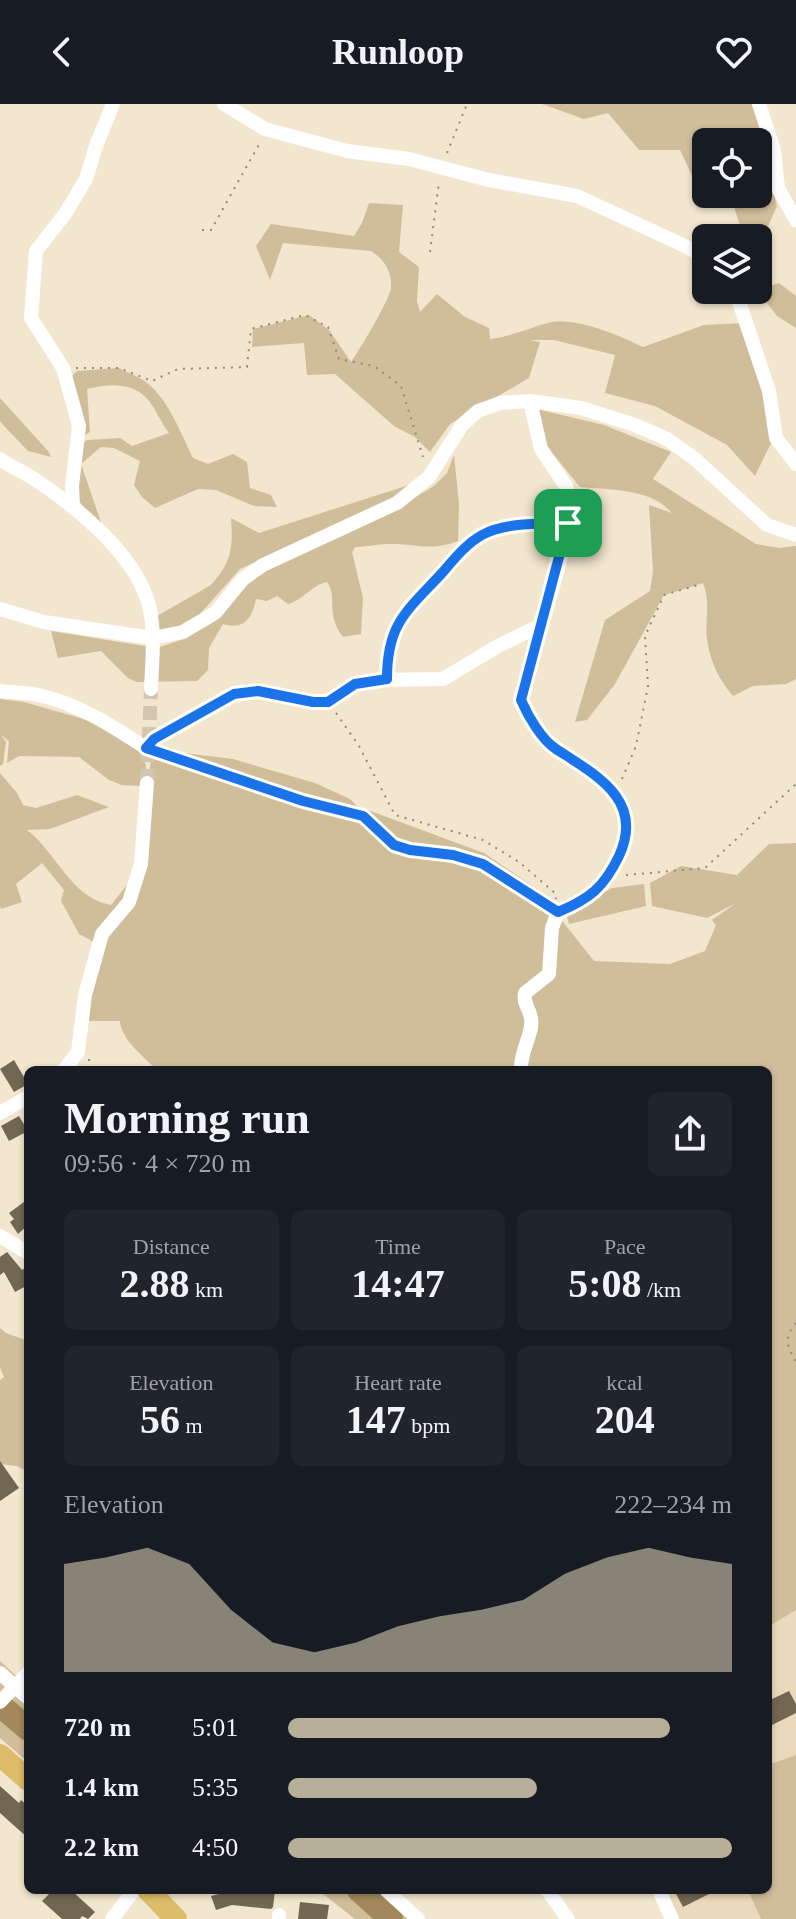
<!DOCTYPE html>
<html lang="en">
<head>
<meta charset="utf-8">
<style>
  body { margin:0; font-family:Georgia,serif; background:#20242c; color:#f1f3f6; height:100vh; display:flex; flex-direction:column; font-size:30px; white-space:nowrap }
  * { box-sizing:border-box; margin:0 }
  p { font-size:26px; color:#9ea1a6 }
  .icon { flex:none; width:44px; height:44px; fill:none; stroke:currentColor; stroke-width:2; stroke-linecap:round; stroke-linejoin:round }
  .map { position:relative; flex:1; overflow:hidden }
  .panel { position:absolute; left:24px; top:962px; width:748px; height:828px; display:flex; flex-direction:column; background:#171b24; border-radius:12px; box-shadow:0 2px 6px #0004 }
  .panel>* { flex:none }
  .fabs { position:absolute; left:692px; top:24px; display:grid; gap:16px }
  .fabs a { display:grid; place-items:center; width:80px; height:80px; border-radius:12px; background:#171b24; box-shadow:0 2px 6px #0004; font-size:40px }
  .pin { position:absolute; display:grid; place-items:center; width:68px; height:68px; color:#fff; margin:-34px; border-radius:16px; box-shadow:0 4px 12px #0006 }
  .round { display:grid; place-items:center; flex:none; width:84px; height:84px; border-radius:12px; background:#20242c }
  .overview { display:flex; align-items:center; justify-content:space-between; height:136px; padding:0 40px }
  h1 { font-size:44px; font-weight:800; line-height:60px }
  .figures { display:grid; grid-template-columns:repeat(3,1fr); gap:12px; height:136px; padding:8px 40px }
  .figures div { display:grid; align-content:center; border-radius:12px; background:#20242c; text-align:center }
  .figures b { font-size:40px; font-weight:800 }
  .figures small { font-size:22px; font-weight:400 }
  .figures p { font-size:22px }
  .chart { height:224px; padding:16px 40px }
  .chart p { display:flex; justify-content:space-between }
  .chart svg { width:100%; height:144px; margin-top:8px; fill:#b8af9b; opacity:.7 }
  ul { padding:0 40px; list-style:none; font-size:26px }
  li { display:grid; grid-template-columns:128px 96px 1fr; align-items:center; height:60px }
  li i { height:20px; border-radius:10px; background:#b8af9b }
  header { display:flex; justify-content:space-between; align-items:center; height:104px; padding:0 40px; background:#171b24; font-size:36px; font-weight:800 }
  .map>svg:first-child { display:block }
</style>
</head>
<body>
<header><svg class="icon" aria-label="back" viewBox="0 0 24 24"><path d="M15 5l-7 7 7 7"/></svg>Runloop<svg class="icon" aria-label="heart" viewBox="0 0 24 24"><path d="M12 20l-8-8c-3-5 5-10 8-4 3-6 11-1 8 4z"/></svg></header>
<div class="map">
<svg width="796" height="1815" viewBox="0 0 796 1815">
  <rect width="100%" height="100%" fill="#f3e6ce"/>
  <polygon fill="#ead9ba" points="796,1506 796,1815 679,1815 664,1786 768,1786 768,1523"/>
  <g fill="#d0bd9a">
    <polygon points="542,0 758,0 768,40 769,70 777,102 761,138 765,161 758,180 758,134 744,134 734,103 714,90 758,90 758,38 706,38 706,85 694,76 680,46 639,46 608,9 584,15"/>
    <path d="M369 99 403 101 399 148 419 163 417 197 420 208 437 190 465 213 489 224 490 235C511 233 531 223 551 218 576 213 621 232 643 243L704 221 745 219 756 252 772 337 755 372 727 341 655 302 605 289 615 251 554 236H529L540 238 529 274 450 320 430 348 415 333 394 322 335 270 307 271 304 239 252 243 253 225 309 211 329 226 351 258C360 245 389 197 391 184 392 167 384 155 371 147L283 139 270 176 256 142 271 120 354 132 362 119Z"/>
    <polygon points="779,179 796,192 796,224 777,212 757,186"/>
    <path d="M119 264C127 269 139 272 147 279 169 296 181 330 193 354L208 360 233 350 247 358 250 384 271 391 277 403 254 402 216 386 198 385 155 404 142 393 134 381 140 357 114 344 101 343 81 360 104 427 78 396 77 345 87 336 120 334 132 342 169 329C162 320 158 310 152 301 137 278 111 279 87 285L90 328 82 333 72 272 77 267Z"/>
    <polygon points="0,294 48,347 51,353 28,347 4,322 0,317"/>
    <path d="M532 304 604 321 671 348 653 375 756 440 779 444 796 442V575L786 580 753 582 733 592C721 578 711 560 708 541 703 520 712 502 703 479L664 491 615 580 587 616 575 618 605 516 650 487 653 467 649 401 672 409C651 384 610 386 580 383L545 340Z"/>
    <path d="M454 351 459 400 458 437C430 448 415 439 388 440 377 440 366 443 355 443L352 448 363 494 361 530 343 533C325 510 338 493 327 478 311 481 304 496 288 500L277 492 267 497 256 495C252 515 244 526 223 520L209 544 208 566 197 577 137 578 128 574 101 547 58 554 51 527 157 544 184 535 268 462 399 403 434 382 447 369Z"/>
    <path d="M409 381 390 398 240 465 200 510 159 533 157 512 211 481C232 458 233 443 231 414L259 429Z"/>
    <polygon points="0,595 24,598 94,618 140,646 146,662 144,682 122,681 109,676 79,653 19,652 7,659 9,637 1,631 6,638 3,660 0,662"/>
    <path d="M153 645 233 655 315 679 350 695 357 702 484 749 537 785 594 857 670 860 705 847 716 821 712 816 736 799 707 814 652 802 650 779 681 762 737 771 769 740 796 739V1506L768 1523V966H157C144 953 121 936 120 917H83L94 838 79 830 61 797 64 786 42 759 16 780 22 798 1 805 0 802V669L17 689 23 701 36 704 77 691 109 703 50 725 27 726C57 749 71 794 111 801L127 781 123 794 142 770 140 725Z"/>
    <polygon points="644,780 646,802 569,820 566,809 612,784"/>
    <polygon points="0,1224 6,1229 28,1237 28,1368 17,1362 0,1360 0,1276 4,1273 0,1263"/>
    <polygon points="0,1557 28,1583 28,1658 0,1634"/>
    <polygon points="796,1651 796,1815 761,1815 748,1786 768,1786 768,1661"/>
    <polygon points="318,1786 378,1786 412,1815 355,1815"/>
  </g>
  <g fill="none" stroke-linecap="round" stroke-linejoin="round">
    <g stroke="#a2885a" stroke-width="24">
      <polyline points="0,1601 28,1625"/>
      <polyline points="359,1786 391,1815"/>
    </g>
  </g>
  <g fill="#726752">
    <polygon points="14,956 28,980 14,988 0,965"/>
    <polygon points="19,1012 28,1027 9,1037 1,1022"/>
    <polygon points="28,1095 28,1121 18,1130 10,1118 14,1115 9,1109"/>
    <polygon points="7,1148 22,1166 28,1162 28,1181 15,1188 4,1168 0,1171 0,1153"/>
    <polygon points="0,1357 19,1384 0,1397"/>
    <polygon points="789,1587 796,1600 796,1609 768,1623 768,1597"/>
    <polygon points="0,1682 19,1699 21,1696 28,1702 28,1734 0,1709"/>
    <polygon points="53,1786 71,1786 95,1808 88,1815 82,1812 80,1815 62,1815 42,1797"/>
    <polygon points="234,1786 275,1786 273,1803 271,1805 232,1801 216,1806 211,1792"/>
    <polygon points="674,1786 717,1786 683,1803"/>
    <polygon points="300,1798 329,1801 327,1815 298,1815"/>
  </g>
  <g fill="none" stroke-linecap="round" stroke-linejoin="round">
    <polyline stroke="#d2c6b1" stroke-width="14" stroke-dasharray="14 7" stroke-linecap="butt" points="147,679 151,585"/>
    <g stroke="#938a79" stroke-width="2" stroke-dasharray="2 6" stroke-linecap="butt">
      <polyline points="447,49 467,0"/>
      <polyline points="202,126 211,126 261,37"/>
      <polyline points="430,148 439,78"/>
      <polyline points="76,264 119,264 152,277 178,265 247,263 251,225 305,211 328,223 339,255 374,262 401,282 423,353"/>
      <polyline points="336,609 359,642 395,711 483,736 519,758 555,789 556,795"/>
      <polyline points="161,649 303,697 363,712 394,741 410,746 453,751 483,760 547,801"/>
      <polyline points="622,675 636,642 648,582 645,532 664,491 698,481"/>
      <polyline points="626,771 705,764 796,680"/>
      <polyline points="89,955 90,966"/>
      <path d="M796 1219C784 1233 786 1242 796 1257"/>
    </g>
    <g stroke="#fff" stroke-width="14">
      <polyline points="224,0 265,25 347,47 409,55 489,76 577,92 685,142 706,154"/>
      <polyline points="759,0 774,46 778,84 796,116"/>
      <polyline points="735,186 769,287 776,334 796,360"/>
      <path d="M0 355C12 364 25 368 37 377 77 403 134 450 148 498 156 525 152 557 151 585"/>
      <polyline points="73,404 72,382 79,322 63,264 31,214 36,147 65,110 86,75 96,42 113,0"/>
      <polyline points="0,505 44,518 152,534 183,528 215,509 243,475 263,461 397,399 429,373 462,321 478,307 500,299 530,297 581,304 635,321 667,335 695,355 767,421 796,431"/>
      <path d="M387 575C387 519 407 507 441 469 454 455 466 440 482 431 506 418 541 420 568 419"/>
      <path d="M0 587C12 589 26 588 38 591 77 599 114 623 146 644L154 635 234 590 258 587 313 598H328L355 580 374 576 443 575 498 542 541 521"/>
      <polyline points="64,966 78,948 85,891 102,830 129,798 141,760 147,679"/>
      <path d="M521 966C520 946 534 929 531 914 529 903 523 900 525 889L549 870 552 824 558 808C590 794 604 783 619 752 645 696 596 671 556 645 541 635 528 612 521 596L560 457 570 401 566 382 541 345 530 297"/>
      <polyline points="0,1009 28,993"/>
      <polyline points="0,1132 28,1149"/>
      <polyline points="0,1569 28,1594"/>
      <polyline points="0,1598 28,1569"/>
      <polyline points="386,1786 418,1815"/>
      <polyline points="547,1786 568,1815"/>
      <polyline points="659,1786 672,1815"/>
      <polyline points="112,1815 134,1786"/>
      <polyline points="279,1815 279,1811"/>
    </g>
    <g stroke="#dcbc68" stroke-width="22">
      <polyline points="0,1651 28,1676"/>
      <polyline points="148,1786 176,1815"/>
    </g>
  </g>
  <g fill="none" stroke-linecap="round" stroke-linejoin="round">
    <defs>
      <path id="route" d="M568 419 521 596C528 612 541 635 556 645 596 671 645 696 619 752 604 783 590 795 558 808L483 760 453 751 410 746 394 741 363 712 303 697 146 644 154 635 234 590 258 587 313 598H328L355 580 387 575C387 519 407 507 442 469 454 455 466 440 482 431 506 418 541 420 568 419Z"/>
    </defs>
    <use href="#route" stroke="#fff" stroke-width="16"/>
    <use href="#route" stroke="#1a73e8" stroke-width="10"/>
  </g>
</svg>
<div class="fabs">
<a><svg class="icon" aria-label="locate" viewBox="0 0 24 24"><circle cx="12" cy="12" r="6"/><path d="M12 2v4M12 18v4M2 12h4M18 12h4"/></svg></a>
<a><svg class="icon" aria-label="layers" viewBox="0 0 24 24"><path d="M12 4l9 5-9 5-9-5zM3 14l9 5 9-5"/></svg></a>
</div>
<div class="pin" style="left:568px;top:419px;background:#1e9e55"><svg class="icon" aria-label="arrive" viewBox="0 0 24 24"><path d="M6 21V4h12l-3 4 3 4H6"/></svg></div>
<section class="panel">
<div class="overview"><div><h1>Morning run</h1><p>09:56 · 4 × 720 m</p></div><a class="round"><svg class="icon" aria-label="share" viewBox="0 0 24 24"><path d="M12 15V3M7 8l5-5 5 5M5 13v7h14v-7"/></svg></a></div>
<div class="figures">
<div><p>Distance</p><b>2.88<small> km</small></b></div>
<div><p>Time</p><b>14:47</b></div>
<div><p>Pace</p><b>5:08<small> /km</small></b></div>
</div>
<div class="figures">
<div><p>Elevation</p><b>56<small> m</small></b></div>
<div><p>Heart rate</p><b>147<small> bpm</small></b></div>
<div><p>kcal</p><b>204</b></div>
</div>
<div class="chart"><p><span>Elevation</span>222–234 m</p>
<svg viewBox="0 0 160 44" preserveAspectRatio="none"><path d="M0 44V11L10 9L20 6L30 11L40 25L50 35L60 38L70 35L80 30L90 27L100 25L110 22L120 14L130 9L140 6L150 9L160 11V44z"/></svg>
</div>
<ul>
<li><b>720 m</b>5:01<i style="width:86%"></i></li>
<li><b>1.4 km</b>5:35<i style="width:56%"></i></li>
<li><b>2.2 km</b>4:50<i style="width:100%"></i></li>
</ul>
</section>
</div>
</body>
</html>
